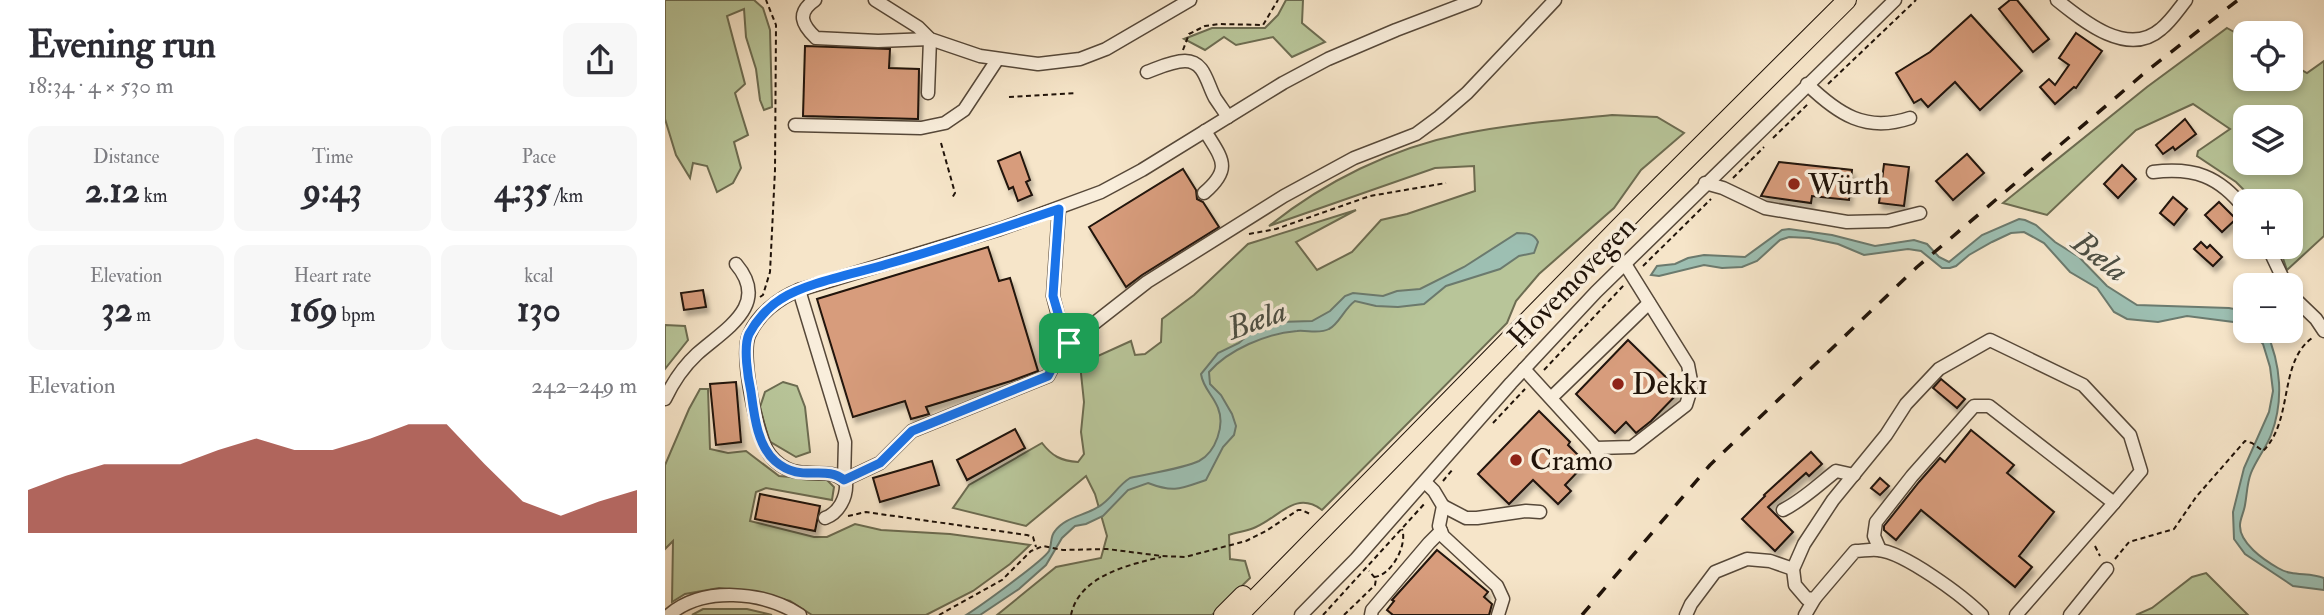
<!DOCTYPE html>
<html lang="en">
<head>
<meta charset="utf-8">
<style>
  body { margin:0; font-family:"IM FELL Double Pica",serif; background:#f7f7f7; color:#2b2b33; height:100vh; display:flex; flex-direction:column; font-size:26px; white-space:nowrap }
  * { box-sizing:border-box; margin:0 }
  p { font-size:23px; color:#7c7c81 }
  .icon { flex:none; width:38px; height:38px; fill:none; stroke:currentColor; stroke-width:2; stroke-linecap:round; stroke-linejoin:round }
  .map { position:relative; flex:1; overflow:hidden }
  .drawer { display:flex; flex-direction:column; background:#fff; width:665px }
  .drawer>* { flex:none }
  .fabs { position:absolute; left:1568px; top:21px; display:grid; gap:14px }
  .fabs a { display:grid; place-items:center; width:70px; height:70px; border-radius:14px; background:#fff; box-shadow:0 4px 10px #0003; font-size:35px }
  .pin { position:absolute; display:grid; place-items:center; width:60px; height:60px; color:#fff; margin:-30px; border-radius:14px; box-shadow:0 4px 10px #0006 }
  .round { display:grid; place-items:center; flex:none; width:74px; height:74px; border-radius:14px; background:#f7f7f7 }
  .summary { display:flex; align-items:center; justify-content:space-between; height:119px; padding:0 28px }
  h1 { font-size:38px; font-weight:700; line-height:52px }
  .stats { display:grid; grid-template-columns:repeat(3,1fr); gap:10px; height:119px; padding:7px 28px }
  .stats div { display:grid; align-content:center; border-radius:14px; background:#f7f7f7; text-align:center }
  .stats b { font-size:35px; font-weight:700 }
  .stats small { font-size:19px; font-weight:400 }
  .stats p { font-size:19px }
  .chart { height:196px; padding:14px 28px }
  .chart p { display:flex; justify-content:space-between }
  .chart svg { width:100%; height:126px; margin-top:7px; fill:#8f2418; opacity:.7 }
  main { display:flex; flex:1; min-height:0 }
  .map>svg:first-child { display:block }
</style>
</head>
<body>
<main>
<section class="drawer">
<div class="summary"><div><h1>Evening run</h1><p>18:34 · 4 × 530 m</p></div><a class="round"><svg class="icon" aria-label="share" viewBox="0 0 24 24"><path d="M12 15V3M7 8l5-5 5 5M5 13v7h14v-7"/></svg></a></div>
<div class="stats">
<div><p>Distance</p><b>2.12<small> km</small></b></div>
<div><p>Time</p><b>9:43</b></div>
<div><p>Pace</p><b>4:35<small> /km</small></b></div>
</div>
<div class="stats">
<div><p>Elevation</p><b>32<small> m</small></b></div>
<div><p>Heart rate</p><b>169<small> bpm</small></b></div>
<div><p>kcal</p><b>130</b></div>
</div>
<div class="chart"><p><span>Elevation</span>242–249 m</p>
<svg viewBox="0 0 160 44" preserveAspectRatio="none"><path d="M0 44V29L10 24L20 20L30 20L40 20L50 15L60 11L70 15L80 15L90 11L100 6L110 6L120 20L130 33L140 38L150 33L160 29V44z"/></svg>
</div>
</section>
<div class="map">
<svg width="1659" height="615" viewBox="0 0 1659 615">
  <defs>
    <filter id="shadow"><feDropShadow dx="3" dy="5.5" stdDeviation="2" flood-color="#0004"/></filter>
  </defs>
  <rect width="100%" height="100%" fill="#f6e5c9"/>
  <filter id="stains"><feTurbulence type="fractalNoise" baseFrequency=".00286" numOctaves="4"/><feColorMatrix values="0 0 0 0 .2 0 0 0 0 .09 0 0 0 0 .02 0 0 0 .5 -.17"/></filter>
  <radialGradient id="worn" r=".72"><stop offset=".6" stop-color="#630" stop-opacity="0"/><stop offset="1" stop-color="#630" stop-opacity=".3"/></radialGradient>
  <g fill="#b8c599" stroke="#6c6c51" stroke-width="2" fill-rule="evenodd">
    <polygon points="0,0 89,0 98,8 105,30 107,107 99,110 95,100 91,69 81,37 79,9 62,16 80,84 70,93 83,135 69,142 76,168 68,183 52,192 42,166 28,163 25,178 11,155 0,119"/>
    <polygon points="621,0 638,0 637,23 660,42 627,57 608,37 571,45 559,37 540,50 519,39 547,28 600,28 613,15"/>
    <path d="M1562 28 1580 38V79H1626V64L1642 73 1659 61V236L1622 270 1614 247H1626V201H1590L1571 182 1532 156 1533 151 1565 129 1528 104 1471 130 1382 215 1338 203 1482 87ZM1580 117H1626V163H1580Z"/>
    <path d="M947 115 992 117 1019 133 976 170 949 208 874 274 851 301 842 323 657 510C631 490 614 517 591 527 583 531 573 532 564 535L565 559 580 561 585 578 547 615H332L391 567 436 558 442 536 430 494 421 476 361 526 288 508 304 485 377 443C387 456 396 461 413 462L419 454 416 432 419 402 415 364 466 341 470 355 480 354 496 342 497 319 529 295 583 244 691 210 631 242 652 270 687 252 716 220 742 214 810 191 809 166 770 168 604 226C659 182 727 148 797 134 846 124 897 120 947 115Z"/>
    <polygon points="0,325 20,326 23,340 0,369"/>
    <polygon points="118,382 132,386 140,407 145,452 131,457 104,441 95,407 100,392"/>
    <polygon points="35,389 43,389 45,449 63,453 81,451 114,476 162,480 169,487 167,500 101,488 91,492 85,521 149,537 162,537 190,524 216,530 285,534 365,545 345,564 308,591 261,615 147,615 125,601 94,593 54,588 20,594 7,602 8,541 0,549 0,465 24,409"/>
    <polygon points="1541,573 1583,615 1471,615 1487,608 1527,577"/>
    <polygon points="38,609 82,609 107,615 27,615"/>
  </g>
  <g fill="#9dbfb2" stroke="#6b7a6e" stroke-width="2">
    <polygon points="1354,219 1360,220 1371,225 1390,242 1414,257 1442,286 1472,305 1564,308 1580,311 1580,326 1576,323 1522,316 1493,322 1462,319 1449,312 1432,288 1405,272 1379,243 1359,232 1346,233 1327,242 1304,255 1291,266 1285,268 1277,268 1256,251 1243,249 1199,255 1173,244 1144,238 1124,237 1115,240 1092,261 1077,267 1057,268 1039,265 994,276 986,275 992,266 1010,264 1023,258 1039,255 1080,257 1117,230 1124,229 1167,235 1210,246 1249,240 1262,244 1274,257 1284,262 1317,235"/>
    <path d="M852 233C861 233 869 233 873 242L869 253 854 256 835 269 781 286 759 304 733 307 711 306 690 301C679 309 674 324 664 329 655 334 642 330 632 331 602 333 563 350 544 372L545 384 556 395 567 414 571 426 569 435 558 447 541 480C515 489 509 493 483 483L463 490 438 516 421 524 410 526 397 538 381 565 354 589 315 615H301C314 607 378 561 384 551 387 545 385 536 390 531 400 517 419 516 433 507 446 500 452 486 465 478 482 474 520 468 534 461 551 452 560 425 553 408 548 395 538 388 536 374L553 353 574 343 590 329 614 322 647 321 665 311 680 296 688 293 718 296 732 291 755 289 799 267Z"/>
    <path d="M1586 331H1601C1616 364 1619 401 1606 435 1601 448 1591 460 1586 473 1582 483 1582 494 1580 505 1579 512 1575 519 1575 525 1574 543 1599 560 1613 568 1628 577 1643 572 1659 578V590L1628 586 1580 554 1569 539 1568 512 1579 468 1604 412 1608 391 1605 367 1598 344Z"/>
  </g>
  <g fill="#d79c7c" stroke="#201309" stroke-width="2" filter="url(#shadow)">
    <polygon points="1345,0 1352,0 1384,39 1368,52 1334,9"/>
    <polygon points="1306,15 1357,71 1315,110 1290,82 1263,107 1256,99 1249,103 1231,73 1265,52"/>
    <polygon points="1411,33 1437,51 1411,88 1409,87 1390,104 1375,87 1384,79 1390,85 1404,65 1394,58"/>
    <polygon points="140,46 225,49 224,68 254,69 253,119 138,116"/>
    <polygon points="1520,119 1531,134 1510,150 1508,147 1498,154 1491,145"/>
    <polygon points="355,152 365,180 361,182 367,195 353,201 348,187 344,189 333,161"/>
    <polygon points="1302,154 1319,173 1288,200 1271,181"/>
    <polygon points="1114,162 1187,170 1184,200 1147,196 1146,203 1096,196"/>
    <polygon points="1219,164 1244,167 1239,206 1214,203"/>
    <polygon points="1457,165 1471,179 1453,198 1439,184"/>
    <polygon points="518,169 531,190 532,199 538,202 554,227 477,275 461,287 424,227"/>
    <polygon points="1508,197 1522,209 1509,225 1495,213"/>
    <polygon points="1554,202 1571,219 1557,232 1540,215"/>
    <polygon points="1536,242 1542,248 1545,245 1557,257 1548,266 1529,249"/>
    <polygon points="323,247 334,281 345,278 373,371 346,381 261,407 264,414 246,419 240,401 188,417 152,299"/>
    <polygon points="38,290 41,307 19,310 16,293"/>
    <polygon points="963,340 1015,391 986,421 971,433 961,422 950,433 911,394"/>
    <polygon points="1276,379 1300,399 1292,408 1268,388"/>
    <polygon points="71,382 76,442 51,445 45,384"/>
    <polygon points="874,411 905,442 903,445 921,463 900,485 906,491 893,504 868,480 844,504 813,474"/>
    <polygon points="350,429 360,448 302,480 292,460"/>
    <polygon points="1306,430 1349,465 1342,473 1389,512 1354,556 1367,567 1350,587 1256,510 1231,540 1219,530 1219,526 1254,482 1275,458 1280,462"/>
    <polygon points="1146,452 1157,464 1144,476 1141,473 1103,507 1128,532 1110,551 1077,519 1100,496 1099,495"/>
    <polygon points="267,461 274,485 215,502 208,478"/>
    <polygon points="1215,478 1224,486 1215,495 1206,488"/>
    <polygon points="95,494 155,506 150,531 90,519"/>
    <polygon points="772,550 823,592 819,597 827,604 824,615 728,615 722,610 729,601 727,600"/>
  </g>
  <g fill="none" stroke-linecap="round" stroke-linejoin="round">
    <defs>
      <g id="minor">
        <path d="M150 0C131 13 137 25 151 38L213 41 265 39"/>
        <polyline points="210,0 253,27 265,39 315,56 373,64 415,59 441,49 525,0"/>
        <path d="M1392 0C1418 21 1463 58 1496 29 1506 21 1513 10 1521 0"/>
        <path d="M482 72C493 68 507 61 520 61 540 61 542 84 550 98 554 104 559 111 563 117"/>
        <path d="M1142 84C1173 114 1201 133 1245 118"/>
        <polyline points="263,93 265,39"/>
        <polyline points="130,125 256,128 280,123 299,110 332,60"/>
        <path d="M1488 172C1529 167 1554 176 1580 209"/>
        <polyline points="1040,183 1058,188 1100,208 1182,222 1223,221 1255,213"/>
        <path d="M539 193C568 168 557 159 540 131"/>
        <polyline points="394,209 388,296 396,327 404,343"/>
        <polyline points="1603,247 1621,285"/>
        <polyline points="134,290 180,442 179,480 215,463 247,431 383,376 396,351 404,343 482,282 619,196 689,158 751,134 774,117 802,93 890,0"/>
        <polyline points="1626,295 1651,319 1659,331"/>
        <polyline points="859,369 931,448 935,462"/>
        <polyline points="887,397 984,303"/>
        <path d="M0 399C8 382 18 367 32 354 60 329 106 305 71 264"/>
        <polyline points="931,448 967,447 1021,405 1027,386 1023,365 960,264"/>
        <polyline points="760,482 769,491 778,506 774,526 778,536 832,586 838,599 833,615"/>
        <polyline points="778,506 801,518 812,518 861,511 875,512"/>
        <path d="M1118 510C1138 500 1153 485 1171 471L1189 475"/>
        <path d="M160 518C174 513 182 497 181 483 165 461 131 488 105 455 92 439 75 355 84 335 93 314 114 298 134 290L335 229 436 192 477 170 618 83 663 59 731 30 810 0"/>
        <polyline points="1215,550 1209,536 1211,522 1247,476 1309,406 1324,406 1449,503 1351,615"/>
        <path d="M4 615C38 586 98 591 135 615"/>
        <polyline points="636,615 691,559 846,383 931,292 1230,0"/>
        <polyline points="706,615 707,610 764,543 776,531"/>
        <polyline points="1021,615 1026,604 1050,572 1082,559 1105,561 1128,569"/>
        <polyline points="1140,615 1150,598"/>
        <path d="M1317 615C1298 596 1239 552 1213 550 1206 549 1197 551 1190 551L1150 598 1142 599 1130 585 1128 569 1139 544 1168 500 1221 435 1241 404 1274 369 1325 340 1418 385 1465 435 1476 471 1449 503"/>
        <polyline points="1405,615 1442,569"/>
      </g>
      <g id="highway">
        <polyline points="558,615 578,595"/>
        <polyline points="574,615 974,207 1182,0"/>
      </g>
    </defs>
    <use href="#minor" stroke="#564839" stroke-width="15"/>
    <use href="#highway" stroke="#201309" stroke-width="20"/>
    <g stroke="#201309" stroke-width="2" stroke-dasharray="5 3.5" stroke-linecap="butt">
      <polyline points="518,50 524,34 540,26 554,24 598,25 613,0"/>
      <polyline points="1163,84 1251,0"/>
      <polyline points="344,97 411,93"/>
      <polyline points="1108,138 1144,103"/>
      <polyline points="276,143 290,193 287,198"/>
      <polyline points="1068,178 1099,147"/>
      <polyline points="584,234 611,229 705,196 781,183"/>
      <polyline points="978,266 1046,199"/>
      <polyline points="95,297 98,295 105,272 110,170 111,25 101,0"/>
      <polyline points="879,370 959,285"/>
      <polyline points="828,423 860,389"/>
      <polyline points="778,481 788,469"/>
      <polyline points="183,516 201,512 362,535 368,537 371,547"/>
      <polyline points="1430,546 1435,556"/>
      <path d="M1450 559 1464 542 1509 529 1531 497 1580 441 1587 443 1598 451C1629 420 1613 363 1647 338"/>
      <path d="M709 577C726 576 743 545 737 529"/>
      <polyline points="274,615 337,580 366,551 378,546 398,550 442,549 497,556 520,557 581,541 601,531 633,510 637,510 645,514"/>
      <path d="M406 615C414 576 463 565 496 557"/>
      <polyline points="658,615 761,502"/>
      <polyline points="679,615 710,585 711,579 704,571"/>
    </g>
    <use href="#minor" stroke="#f9eedc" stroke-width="12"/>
    <use href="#highway" stroke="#f6e5c9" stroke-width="18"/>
    <polyline stroke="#201309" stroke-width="3.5" stroke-dasharray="12 12" stroke-linecap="butt" points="917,615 1045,465 1252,267 1483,70 1573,0"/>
  </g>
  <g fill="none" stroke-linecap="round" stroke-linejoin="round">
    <defs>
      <path id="route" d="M394 209 388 296 397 327 404 343 396 351 383 376 247 431 215 463 179 480C160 464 136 484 110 461 92 445 89 414 86 392 83 378 78 347 84 334 91 321 103 307 116 299 140 283 193 273 222 264 280 248 337 228 394 209Z"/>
    </defs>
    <use href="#route" stroke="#fff" stroke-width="14"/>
    <use href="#route" stroke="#1a73e8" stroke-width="9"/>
  </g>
  <g fill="#8f2418" stroke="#f9eedc" stroke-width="2.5">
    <circle cx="1129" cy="184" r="7"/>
    <circle cx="953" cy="384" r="7"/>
    <circle cx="851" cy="460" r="7"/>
  </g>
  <g text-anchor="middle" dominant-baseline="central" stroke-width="7" stroke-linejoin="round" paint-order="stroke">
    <g font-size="30" fill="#201309" stroke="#f9eedc" text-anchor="start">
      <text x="1143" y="184">Würth</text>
      <text x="967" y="384">Dekk1</text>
      <text x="865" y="460">Cramo</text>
    </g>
    <g font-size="30" fill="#201309" stroke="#f9eedc">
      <text transform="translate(907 282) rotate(-46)">Hovemovegen</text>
    </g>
    <g font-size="32" font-style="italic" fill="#4c4f44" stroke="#f9eedc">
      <text transform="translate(1435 257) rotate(38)">Bæla</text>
      <text transform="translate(592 320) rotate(-20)">Bæla</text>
    </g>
  </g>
  <rect width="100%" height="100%" filter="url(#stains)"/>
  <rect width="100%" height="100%" fill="url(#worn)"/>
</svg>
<div class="fabs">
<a><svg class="icon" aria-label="locate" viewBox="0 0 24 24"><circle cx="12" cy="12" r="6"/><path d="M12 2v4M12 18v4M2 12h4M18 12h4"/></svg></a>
<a><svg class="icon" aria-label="layers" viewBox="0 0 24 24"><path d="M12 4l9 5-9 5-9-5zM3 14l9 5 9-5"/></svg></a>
<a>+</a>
<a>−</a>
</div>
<div class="pin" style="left:404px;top:343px;background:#1e9e55"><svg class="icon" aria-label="arrive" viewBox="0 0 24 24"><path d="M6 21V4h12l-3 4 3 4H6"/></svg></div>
</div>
</main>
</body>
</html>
